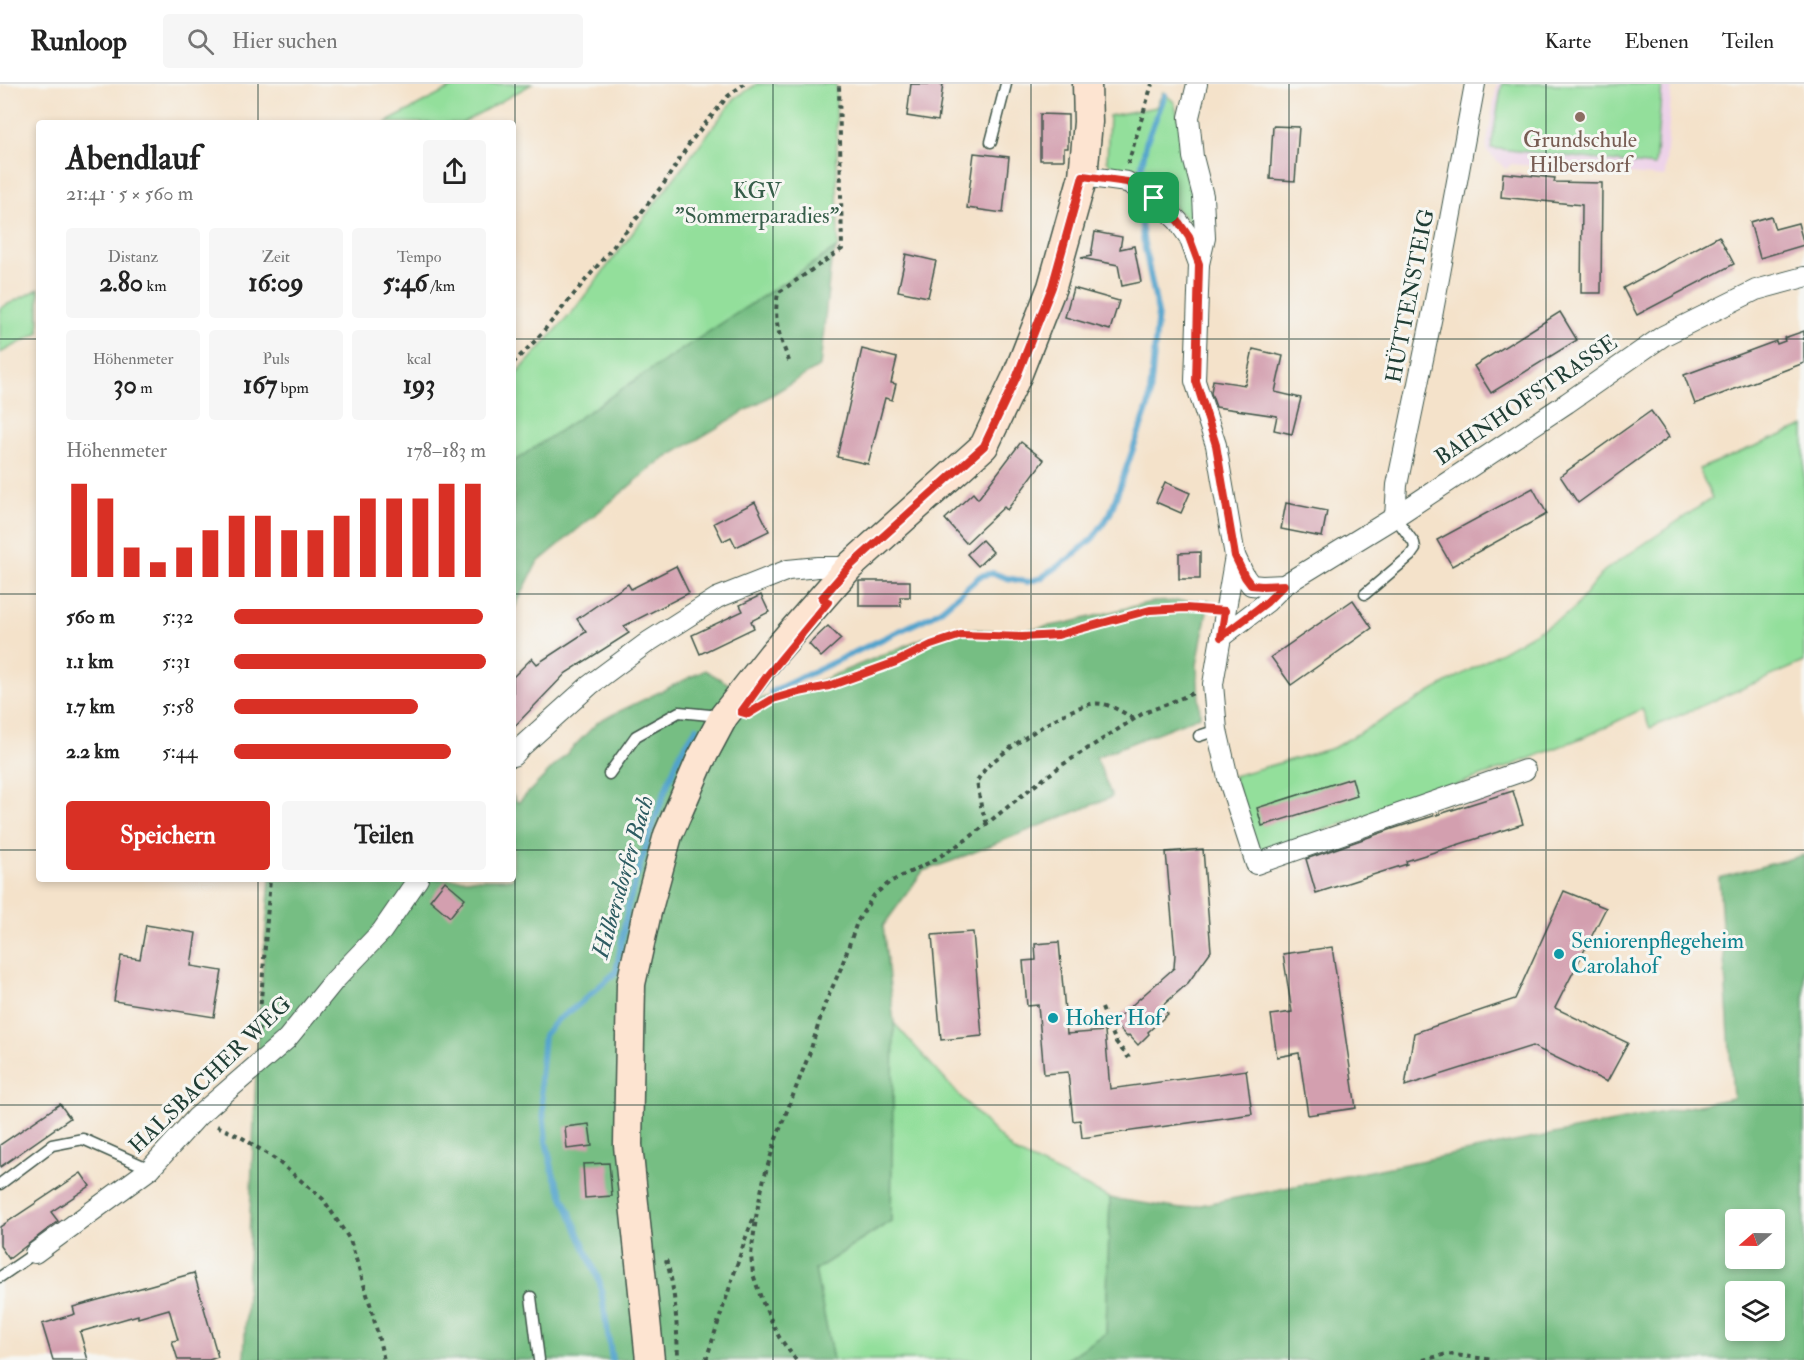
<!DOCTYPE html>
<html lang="de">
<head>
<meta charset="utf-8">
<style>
  body { margin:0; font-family:"IM FELL Double Pica",serif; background:#f6f6f6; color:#222; height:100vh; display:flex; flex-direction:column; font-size:22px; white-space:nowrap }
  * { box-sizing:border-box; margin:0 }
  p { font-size:20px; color:#767676 }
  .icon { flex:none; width:33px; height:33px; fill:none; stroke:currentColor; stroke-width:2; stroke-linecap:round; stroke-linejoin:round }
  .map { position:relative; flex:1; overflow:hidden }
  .drawer { position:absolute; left:36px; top:36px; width:480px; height:762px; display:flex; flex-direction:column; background:#fff; border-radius:6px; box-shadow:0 3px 9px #0003 }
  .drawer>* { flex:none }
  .needle { width:39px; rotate:250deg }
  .buttons { position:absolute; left:1725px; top:1125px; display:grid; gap:12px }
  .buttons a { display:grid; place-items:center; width:60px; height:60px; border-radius:6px; background:#fff; box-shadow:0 3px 9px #0003; font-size:30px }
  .pin { position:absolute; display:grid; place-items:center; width:51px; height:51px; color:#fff; margin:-26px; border-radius:12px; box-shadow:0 3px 9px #0006 }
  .round { display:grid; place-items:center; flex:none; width:63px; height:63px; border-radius:6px; background:#f6f6f6 }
  .overview { display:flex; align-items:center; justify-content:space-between; height:102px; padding:0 30px }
  h1 { font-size:33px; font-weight:800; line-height:45px }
  .metrics { display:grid; grid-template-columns:repeat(3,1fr); gap:9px; height:102px; padding:6px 30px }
  .metrics div { display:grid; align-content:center; border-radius:6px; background:#f6f6f6; text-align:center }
  .metrics b { font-size:26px; font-weight:800 }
  .metrics small { font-size:16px; font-weight:400 }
  .metrics p { font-size:16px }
  .chart { height:168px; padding:12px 30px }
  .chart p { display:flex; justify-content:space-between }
  .chart svg { width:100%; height:108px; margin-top:6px; stroke:#d93025; stroke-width:6 }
  .primary-button { display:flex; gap:12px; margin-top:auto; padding:12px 30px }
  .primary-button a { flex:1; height:69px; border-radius:6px; background:#d93025; color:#fff; font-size:24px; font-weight:800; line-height:69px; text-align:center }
  .primary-button a+a { background:#f6f6f6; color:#222 }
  ul { padding:0 30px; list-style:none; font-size:20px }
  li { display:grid; grid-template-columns:96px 72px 1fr; align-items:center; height:45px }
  li i { height:15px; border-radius:8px; background:#d93025 }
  header { display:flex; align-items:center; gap:36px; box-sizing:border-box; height:84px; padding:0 30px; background:#fff; border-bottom:2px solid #e0e0e0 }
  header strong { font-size:28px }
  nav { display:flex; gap:33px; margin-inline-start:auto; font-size:21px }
  .search { width:420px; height:54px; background:#f6f6f6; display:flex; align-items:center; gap:15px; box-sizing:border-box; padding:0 21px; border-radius:6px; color:#767676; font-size:22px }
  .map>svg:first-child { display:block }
</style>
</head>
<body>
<header>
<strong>Runloop</strong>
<div class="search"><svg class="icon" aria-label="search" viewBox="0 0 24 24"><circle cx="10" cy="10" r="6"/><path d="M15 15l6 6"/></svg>Hier suchen</div>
<nav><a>Karte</a><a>Ebenen</a><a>Teilen</a></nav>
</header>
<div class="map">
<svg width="1804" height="1276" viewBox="0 0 1804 1276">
  <rect width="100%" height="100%" fill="#f6f6f2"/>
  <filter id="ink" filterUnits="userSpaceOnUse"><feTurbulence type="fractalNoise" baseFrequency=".0167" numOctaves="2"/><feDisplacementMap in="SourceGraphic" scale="12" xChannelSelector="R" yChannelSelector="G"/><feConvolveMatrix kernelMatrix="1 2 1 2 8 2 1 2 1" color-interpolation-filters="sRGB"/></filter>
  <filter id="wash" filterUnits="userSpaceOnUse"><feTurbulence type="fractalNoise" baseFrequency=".008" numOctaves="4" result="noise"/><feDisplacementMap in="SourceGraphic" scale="24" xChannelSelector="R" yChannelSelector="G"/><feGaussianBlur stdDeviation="1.35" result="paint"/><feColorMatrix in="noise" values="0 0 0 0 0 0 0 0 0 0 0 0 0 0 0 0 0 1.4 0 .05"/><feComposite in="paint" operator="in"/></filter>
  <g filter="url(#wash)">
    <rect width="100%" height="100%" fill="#f4e2ca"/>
    <polygon fill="#edd0e8" points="1497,0 1672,0 1665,93 1511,80 1506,85 1486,66"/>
    <g fill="#93df9b" stroke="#598e68" stroke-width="1.5">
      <polygon points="459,0 532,0 462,39 385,39"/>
      <polygon points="757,0 836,0 838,163 637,295 513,378 513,294 574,226 735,14"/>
      <polygon points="1502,0 1662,0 1655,82 1491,64"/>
      <polygon points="1163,8 1174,18 1185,55 1198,135 1193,141 1167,115 1118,88 1107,77 1109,32 1156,23"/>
      <polygon points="39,205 39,249 0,269 0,224"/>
      <polygon points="1804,342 1804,578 1650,644 1642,625 1589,651 1508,683 1257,769 1233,692 1333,664 1571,528 1604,487 1712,414 1699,385"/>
      <polygon points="894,939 956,1008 1014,1068 1110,1114 1106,1249 1066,1276 833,1276 815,1186 891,1137"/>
    </g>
    <g fill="#76be83" stroke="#4a7e5c" stroke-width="1.5" fill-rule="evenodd">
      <polygon points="838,163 831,176 820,282 656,380 537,479 513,527 513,378 637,295"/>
      <polygon points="1209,516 1197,581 1200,632 1096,673 1112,713 952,777 923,787 883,842 894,939 891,1137 815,1186 833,1276 244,1276 258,941 270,795 513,795 513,712 518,719 599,637 705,586 756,616 812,600 926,553 967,545 1014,548 1067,539 1151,518"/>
      <path d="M1804 771V1276H1066L1106 1249 1110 1114 1181 1125 1733 1014 1719 794ZM1736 1136H1774V1174H1736ZM1736 1208H1774V1246H1736Z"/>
    </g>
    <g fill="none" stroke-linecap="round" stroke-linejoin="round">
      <g stroke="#51a3cc" stroke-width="6">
        <polyline points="771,608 931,532 942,525 980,492 993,489 1007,494 1028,498 1041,494 1070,474 1093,454 1110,430 1149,320 1158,229 1143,155 1139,118 1140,92 1146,59 1165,11"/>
        <polyline points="612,1276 600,1199 553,1089 546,1057 540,995 544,951 557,936 577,922 616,888 628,822 650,749 668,699 680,670 697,644"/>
      </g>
    </g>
    <g id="blocks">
      <g fill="#d39faf">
        <polygon points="911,0 943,0 938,37 907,32"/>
        <polygon points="1040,30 1068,31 1068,64 1064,64 1064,76 1040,76"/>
        <polygon points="1273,42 1299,43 1295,97 1270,95"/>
        <polygon points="974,69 1009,73 1003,129 967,124"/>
        <polygon points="1503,89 1555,94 1554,98 1602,99 1601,209 1581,209 1582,121 1501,113"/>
        <polygon points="1771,132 1775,145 1798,139 1804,161 1760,174 1750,138"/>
        <polygon points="1095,148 1122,153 1120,165 1134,162 1141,198 1122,202 1118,181 1081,174 1091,172"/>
        <polygon points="1719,152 1734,180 1637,231 1623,204"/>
        <polygon points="906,170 936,177 928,213 898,207"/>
        <polygon points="1073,204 1119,217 1110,246 1065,233"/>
        <polygon points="1560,228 1577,256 1491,309 1474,282"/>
        <polygon points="1804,247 1804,279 1695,320 1684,291 1776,257 1777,260 1785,257 1784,254"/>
        <polygon points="862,265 897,274 891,299 896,300 892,316 885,314 868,380 837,373"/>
        <polygon points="1253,265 1283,272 1275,308 1301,314 1292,350 1274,346 1277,332 1216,323 1211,309 1213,296 1245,301"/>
        <polygon points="1651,327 1669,353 1578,419 1560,392"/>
        <polygon points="1021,358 1044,376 1007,426 1004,423 966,459 945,435 973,409 978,415"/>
        <polygon points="1165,398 1190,409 1181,429 1156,418"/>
        <polygon points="1533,404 1547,430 1452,482 1437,456"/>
        <polygon points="755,418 769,447 736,463 731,453 723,457 714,439"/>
        <polygon points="1286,419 1327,427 1322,453 1281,445"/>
        <polygon points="982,456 993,468 978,482 967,470"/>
        <polygon points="1200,468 1200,495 1179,495 1179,469"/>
        <polygon points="676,482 689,509 624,542 629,549 566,589 513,644 513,593 532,574 537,580 586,548 577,535 628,500 631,505"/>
        <polygon points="859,497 910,497 910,513 900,513 901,522 859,522"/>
        <polygon points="761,511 769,528 751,537 754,544 700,570 692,551 743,527 740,521"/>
        <polygon points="1353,516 1372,544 1291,601 1271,573"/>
        <polygon points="828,542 841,555 821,573 809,560"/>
        <polygon points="1352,694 1357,712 1262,742 1257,724"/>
        <polygon points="1513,707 1523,740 1406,777 1407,780 1316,809 1306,775 1395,744"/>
        <polygon points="1203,765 1211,867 1188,899 1161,923 1168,930 1148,948 1149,950 1138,961 1129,951 1127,953 1113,938 1174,884 1175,870 1166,768"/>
        <polygon points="445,797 465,814 450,833 430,816"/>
        <polygon points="1564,807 1606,824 1555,924 1628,959 1607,998 1532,962 1405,1002 1414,949 1515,915"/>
        <polygon points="146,841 196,849 191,882 222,887 214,933 114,917 121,872 140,875"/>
        <polygon points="973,848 982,952 941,956 932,851"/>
        <polygon points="1059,858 1067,950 1105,947 1110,1005 1246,986 1252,1030 1082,1054 1080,1036 1073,1037 1068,988 1044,990 1038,921 1027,922 1023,877 1036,876 1035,860"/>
        <polygon points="1332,863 1356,1024 1308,1031 1299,969 1277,973 1271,931 1292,928 1283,870"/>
        <polygon points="60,1020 70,1034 0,1083 0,1061"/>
        <polygon points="589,1040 592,1062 567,1065 565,1043"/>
        <polygon points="609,1079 612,1112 585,1114 583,1080"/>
        <polygon points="81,1089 90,1102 51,1128 58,1137 9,1175 0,1162 0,1143"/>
        <polygon points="194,1189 218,1273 209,1276 178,1276 172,1257 178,1256 169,1225 138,1234 138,1231 80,1248 88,1276 53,1276 42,1240 75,1230 73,1223"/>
      </g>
    </g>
  </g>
  <g filter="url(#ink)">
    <use href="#blocks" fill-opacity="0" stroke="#3f564a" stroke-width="1.5"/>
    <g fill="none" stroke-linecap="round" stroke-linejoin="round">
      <defs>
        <g id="service">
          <polyline points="991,58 1006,0"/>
          <polyline points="1365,510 1410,472 1415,465 1414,459 1395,433"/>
          <polyline points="1199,652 1217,646"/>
          <polyline points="609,690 636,652 679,628 720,632"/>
          <polyline points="0,1100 52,1061 83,1055 150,1085"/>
          <polyline points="0,1193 35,1169"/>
          <polyline points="531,1213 539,1276"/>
        </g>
        <g id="minor">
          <polyline points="1197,0 1189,33 1193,73 1203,112 1205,154 1199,180"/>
          <polyline points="1083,92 1127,98 1154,114 1178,137 1189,153 1199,180 1195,297 1216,361 1235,472 1245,493 1251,501 1262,502 1284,501 1395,433 1567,319 1663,252 1756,206 1804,193"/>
          <polyline points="1395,433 1397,401 1433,227 1475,0"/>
          <polyline points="1235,472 1221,553 1267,518 1284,501"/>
          <polyline points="1221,553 1213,600 1217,646 1228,694 1256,780 1525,686"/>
          <polyline points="513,672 521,663 590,601 648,558 717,514 788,486 818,483 849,483"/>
          <polyline points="35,1169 150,1085 197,1033 286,956 334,897 382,847 418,795"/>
        </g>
        <polyline id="secondary" points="650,1276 628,1061 631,900 647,828 668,751 700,677 724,632 772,571 849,483 984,362 1017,292 1052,203 1083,92 1088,38 1087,0"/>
      </defs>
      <use href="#service" stroke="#3f564a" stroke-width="13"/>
      <use href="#minor" stroke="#3f564a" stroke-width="22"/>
      <use href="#secondary" stroke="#3f564a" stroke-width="31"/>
      <g stroke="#3f564a" stroke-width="4" stroke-dasharray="4.5 4.5" stroke-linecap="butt">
        <polyline points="1128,80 1152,0"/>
        <path d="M789 277C779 251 773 237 778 209L842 165 839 0"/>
        <polyline points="513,279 536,256 637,134 665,98 691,57 728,12 744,0"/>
        <polyline points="767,618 794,609 829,602 896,578 931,561 961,551 1022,553 1058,551 1150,526 1185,524 1206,526"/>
        <path d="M987 740 981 722 977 697C980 692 984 686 988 682 1007 664 1066 624 1091 620 1107 617 1122 628 1134 635"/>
        <polyline points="1102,924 1116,958 1129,974"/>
        <polyline points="258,956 270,795"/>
        <polyline points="217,1042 241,1053 275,1075 323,1115 350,1156 371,1223 384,1276"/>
        <path d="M666 1176C676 1204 677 1246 678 1276"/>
        <polyline points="706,1276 746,1153 754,1133"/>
        <polyline points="796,1276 779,1253 762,1217 753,1190 751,1171 757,1127 764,1094 776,1055 810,968 824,922 841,884 857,838 874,811 890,798 934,776 969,754 1030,705 1062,681 1142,630 1196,608"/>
        <polyline points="1423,1276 1447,1270 1494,1276"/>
      </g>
      <use href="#service" stroke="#fff" stroke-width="10"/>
      <use href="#minor" stroke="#fff" stroke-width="20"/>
      <use href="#secondary" stroke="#fde4d1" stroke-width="28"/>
    </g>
  </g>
  <g fill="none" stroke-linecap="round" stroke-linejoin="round" filter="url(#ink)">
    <defs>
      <polygon id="route" points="1083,92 1127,98 1154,114 1178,137 1189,153 1199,180 1196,297 1216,361 1235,472 1245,493 1251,501 1262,502 1284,501 1267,518 1221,553 1225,527 1185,524 1150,526 1058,551 1022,553 961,551 931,561 896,578 829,602 794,609 773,615 748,630 741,628 767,592 828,518 822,514 849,483 984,362 1017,292 1052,203"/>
    </defs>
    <use href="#route" stroke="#fff" stroke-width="12"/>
    <use href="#route" stroke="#d93025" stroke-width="8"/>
  </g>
  <path fill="none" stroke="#1f3d34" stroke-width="1.5" stroke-opacity="0.55" d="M258 0V39M515 0V1276M773 0V1276M1031 0V1276M1289 0V1276M1546 0V1276M0 255H39M513 255H1804M0 510H39M513 510H1804M0 766H39M513 766H1804M258 795V1276M0 1021H1804"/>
  <circle fill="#8d6e63" stroke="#f6f6f2" stroke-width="2" cx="1580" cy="33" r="6"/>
  <g fill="#0f9aa8" stroke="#f6f6f2" stroke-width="2">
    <circle cx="1559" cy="870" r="6"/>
    <circle cx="1053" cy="934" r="6"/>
  </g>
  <g text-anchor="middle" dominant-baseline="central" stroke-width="6" stroke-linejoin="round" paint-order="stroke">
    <g font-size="22" fill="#785e54" stroke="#f6f6f2">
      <text x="1580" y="56">Grundschule<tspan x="1580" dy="25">Hilbersdorf</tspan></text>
    </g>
    <g font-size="22" fill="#365d49" stroke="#f6f6f2">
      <text x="757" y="107">KGV<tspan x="757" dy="25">"Sommerparadies"</tspan></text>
    </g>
    <g font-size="22" fill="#1f3d34" stroke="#f6f6f2">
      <text transform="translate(1410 212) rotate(-79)">HÜTTENSTEIG</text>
      <text transform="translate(1526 316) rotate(-34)">BAHNHOFSTRASSE</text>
      <text transform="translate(210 991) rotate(-44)">HALSBACHER WEG</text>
    </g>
    <g font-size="22" fill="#0d838f" stroke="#f6f6f2" text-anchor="start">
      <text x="1571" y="857">Seniorenpflegeheim<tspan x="1571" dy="25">Carolahof</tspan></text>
      <text x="1065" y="934">Hoher Hof</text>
    </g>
    <g font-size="24" font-style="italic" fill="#2e5c62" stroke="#f6f6f2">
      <text transform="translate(623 793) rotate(-74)">Hilbersdorfer Bach</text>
    </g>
  </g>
</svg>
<div class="buttons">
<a><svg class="needle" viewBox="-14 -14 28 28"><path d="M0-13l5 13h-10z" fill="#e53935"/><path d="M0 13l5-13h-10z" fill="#767676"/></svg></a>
<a><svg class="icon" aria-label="layers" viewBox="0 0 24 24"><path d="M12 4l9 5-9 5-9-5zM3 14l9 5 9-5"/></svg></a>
</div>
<div class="pin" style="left:1154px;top:114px;background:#1e9e55"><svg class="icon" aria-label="arrive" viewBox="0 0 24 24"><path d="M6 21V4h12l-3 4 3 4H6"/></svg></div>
<section class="drawer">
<div class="overview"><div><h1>Abendlauf</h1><p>21:41 · 5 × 560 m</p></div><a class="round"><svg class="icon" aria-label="share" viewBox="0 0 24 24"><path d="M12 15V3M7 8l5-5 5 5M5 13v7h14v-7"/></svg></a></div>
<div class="metrics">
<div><p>Distanz</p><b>2.80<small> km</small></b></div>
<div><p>Zeit</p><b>16:09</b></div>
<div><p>Tempo</p><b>5:46<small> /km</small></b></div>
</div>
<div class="metrics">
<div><p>Höhenmeter</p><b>30<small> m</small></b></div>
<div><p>Puls</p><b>167<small> bpm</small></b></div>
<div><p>kcal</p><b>193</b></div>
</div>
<div class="chart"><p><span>Höhenmeter</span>178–183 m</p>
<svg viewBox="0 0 160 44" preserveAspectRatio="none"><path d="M5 44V6M15 44V12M25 44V32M35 44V38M45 44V32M55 44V25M65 44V19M75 44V19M85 44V25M95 44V25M105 44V19M115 44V12M125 44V12M135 44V12M145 44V6M155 44V6"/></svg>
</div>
<ul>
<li><b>560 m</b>5:32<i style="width:99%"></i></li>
<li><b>1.1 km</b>5:31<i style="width:100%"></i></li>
<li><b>1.7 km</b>5:58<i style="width:73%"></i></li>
<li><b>2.2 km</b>5:44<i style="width:86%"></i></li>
</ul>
<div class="primary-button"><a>Speichern</a><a>Teilen</a></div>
</section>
</div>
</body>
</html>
